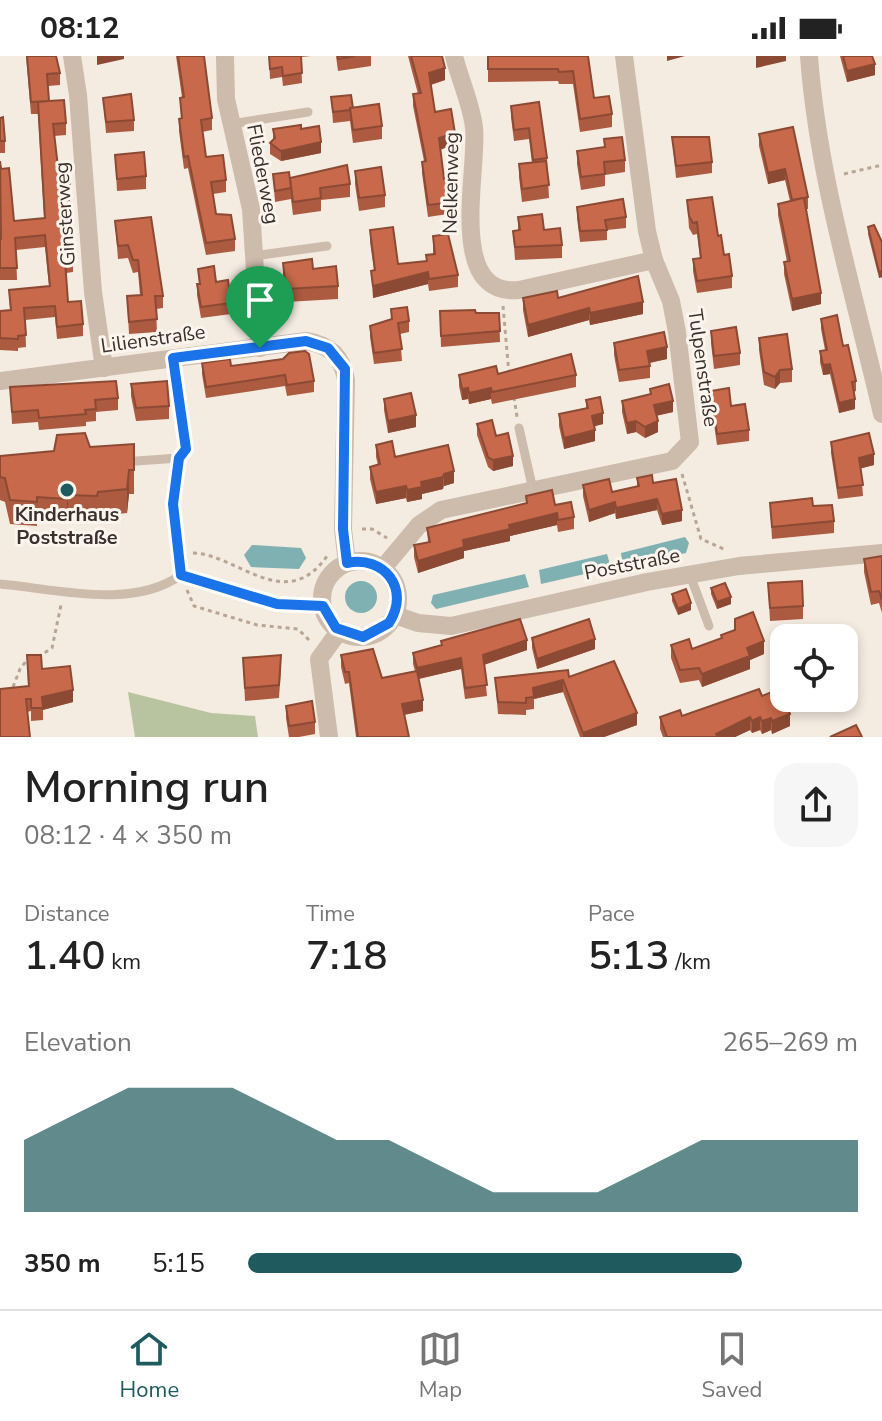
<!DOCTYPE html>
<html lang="en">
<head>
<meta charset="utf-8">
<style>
  body { margin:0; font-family:"Nunito Sans",sans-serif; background:#f6f6f6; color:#222; height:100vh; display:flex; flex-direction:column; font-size:30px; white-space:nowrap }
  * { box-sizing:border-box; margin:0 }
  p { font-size:26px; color:#767676 }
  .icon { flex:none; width:44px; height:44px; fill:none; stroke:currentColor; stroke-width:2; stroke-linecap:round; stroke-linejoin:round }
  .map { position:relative; height:681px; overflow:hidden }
  .details { display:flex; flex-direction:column; background:#fff; flex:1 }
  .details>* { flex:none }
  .tools { position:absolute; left:770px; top:568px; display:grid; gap:16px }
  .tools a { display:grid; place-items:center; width:88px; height:88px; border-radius:16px; background:#fff; box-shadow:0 4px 12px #0003; font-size:40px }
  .pin { position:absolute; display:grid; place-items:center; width:68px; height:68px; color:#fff; margin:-82px -34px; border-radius:50% 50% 50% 0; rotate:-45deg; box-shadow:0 0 8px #0007 }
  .pin .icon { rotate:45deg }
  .round { display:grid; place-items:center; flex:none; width:84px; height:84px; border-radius:24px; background:#f6f6f6 }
  .summary { display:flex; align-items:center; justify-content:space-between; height:136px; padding:0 24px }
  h1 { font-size:44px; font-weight:600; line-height:60px }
  .figures { display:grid; grid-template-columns:repeat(3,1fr); gap:12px; height:136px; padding:8px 24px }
  .figures div { display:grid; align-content:center }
  .figures b { font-size:40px; font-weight:600 }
  .figures small { font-size:22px; font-weight:400 }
  .figures p { font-size:22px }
  .chart { height:224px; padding:16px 24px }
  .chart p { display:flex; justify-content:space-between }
  .chart svg { width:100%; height:144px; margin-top:8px; fill:#1f5a5e; opacity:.7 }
  ul { padding:0 24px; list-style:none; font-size:26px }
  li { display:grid; grid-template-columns:128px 96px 1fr; align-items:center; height:60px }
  li i { height:20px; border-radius:10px; background:#1f5a5e }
  .status { display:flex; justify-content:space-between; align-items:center; height:56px; padding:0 40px; background:#fff; direction:ltr }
  .status svg { height:22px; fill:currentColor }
  .tabs { display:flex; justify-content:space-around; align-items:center; height:112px; border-top:2px solid #e0e0e0; background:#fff; font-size:22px; color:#767676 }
  .tabs a { display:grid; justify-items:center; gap:4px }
  .tabs .current { color:#1f5a5e }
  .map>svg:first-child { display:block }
</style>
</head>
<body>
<div class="status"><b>08:12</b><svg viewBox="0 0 49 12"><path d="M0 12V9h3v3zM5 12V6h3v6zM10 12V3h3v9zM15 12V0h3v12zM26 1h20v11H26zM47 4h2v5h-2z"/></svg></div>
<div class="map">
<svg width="882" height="681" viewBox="0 0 882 681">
  <rect width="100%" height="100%" fill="#f4ebe1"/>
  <polygon fill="#b8c4a0" points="128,636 211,657 255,660 258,681 135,681"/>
  <g fill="#7fb0b2">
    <polygon points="685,481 689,487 686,497 623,511 621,497"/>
    <polygon points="252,489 301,492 306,502 299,513 251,511 244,499"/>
    <polygon points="607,498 611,512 541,528 539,514"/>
    <polygon points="525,518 529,531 436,553 431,547 433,539"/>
    <circle cx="361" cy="541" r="16"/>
  </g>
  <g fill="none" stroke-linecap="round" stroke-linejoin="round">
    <g stroke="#b9a596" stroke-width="3" stroke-dasharray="4 4" stroke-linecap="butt">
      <polyline points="844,118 882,109"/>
      <polyline points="503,250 509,318"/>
      <polyline points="176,321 185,389"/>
      <polyline points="514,341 517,361"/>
      <polyline points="682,418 701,483 726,494"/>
      <polyline points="362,473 372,473 387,482"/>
      <path d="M193 497C237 498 286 559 327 500"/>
      <polyline points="187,534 194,550 257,569 298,573 311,586"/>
      <polyline points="38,601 52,592 61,549"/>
      <polyline points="13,631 20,613 27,604"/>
    </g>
    <g stroke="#cdbbac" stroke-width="9">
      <polyline points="231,68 308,56"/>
      <polyline points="253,200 327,190"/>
      <polyline points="519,372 533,434"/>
      <polyline points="181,519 277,548 323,550"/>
      <polyline points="690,519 709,570"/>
      <path d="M0 528C56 533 132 554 181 519V497L173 467 179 402 122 406"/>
    </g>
    <g stroke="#cdbbac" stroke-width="18">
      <polyline points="72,0 78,39 93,236 104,312"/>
      <polyline points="225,0 226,43 251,153 260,292"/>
      <path d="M454 0C460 24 471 47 474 71 479 111 445 242 519 234L654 204"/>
      <path d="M809 0C818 123 855 239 882 358"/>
      <path d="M0 325 306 285C330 289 342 300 346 324L343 473 347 507"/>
      <circle cx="360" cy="543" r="38"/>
      <polyline points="383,512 419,469 441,454 672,405 690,386 677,276 671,245 654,204 647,175 624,0"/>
      <polyline points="395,559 418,567 451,570 647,526 739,510 882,497"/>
      <polyline points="329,681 319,603 340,574"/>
    </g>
  </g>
  <g fill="#ac5a40">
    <polygon points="26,0 56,0 60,17 60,29 48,30 49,45 66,67 66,79 54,80 58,111 70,133 70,145 61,146 64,177 73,205 73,216 66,217 68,246 83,268 83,280 57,283 55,261 25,264 26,291 18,292 18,295 0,294 0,255 10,254 9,234 49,230 45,191 16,194 17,224 0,224 0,105 14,165 44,162 38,58 31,58"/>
    <polygon points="176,0 204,0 212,62 212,74 202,76 206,101 226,124 226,136 213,138 216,158 235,183 235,195 206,199 188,112 184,113 179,75 179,63 181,62 180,42 182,41"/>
    <polygon points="269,0 311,0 301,1 302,27 283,30 282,21 270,23"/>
    <polygon points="336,0 371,0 371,10 338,15"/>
    <polygon points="408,0 442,0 445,24 431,29 435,56 455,88 440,94 444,123 454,146 454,157 428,161 422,117 422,106 424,105 413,50 413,38 418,38"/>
    <polygon points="488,0 588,0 594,42 612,58 612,71 580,76 573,28 559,28 558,25 488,26"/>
    <polygon points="840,0 872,0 875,19 847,26"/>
    <polygon points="331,41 353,52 382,70 382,83 353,87 350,65 333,67"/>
    <polygon points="103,42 134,64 134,75 106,77"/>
    <polygon points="539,46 547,102 549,142 522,146 519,121 519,108 532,107 529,83 514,85 511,61 511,50"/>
    <polygon points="0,62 5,85 5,97 0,97"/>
    <polygon points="273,73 301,73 321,97 281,105 270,98 270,87 273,83"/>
    <polygon points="759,78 808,141 808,153 806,153 821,248 792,255 784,218 784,206 787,206 778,159 778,148 790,145 785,124 768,128 759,90"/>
    <polygon points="672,81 712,106 712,117 676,122"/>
    <polygon points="604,83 625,104 625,116 605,119 605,130 581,134 577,108 577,95 604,91"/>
    <polygon points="115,99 146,120 146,133 117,135"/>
    <polygon points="355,115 385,139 385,151 359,155 355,128"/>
    <polygon points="273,118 290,124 350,128 350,141 321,144 321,155 293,159 291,143 275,146"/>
    <polygon points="687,144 718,180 732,220 732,232 697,237 693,215 693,203 700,202 697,178 693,179 689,172"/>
    <polygon points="577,151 626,161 626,172 607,174 607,184 580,186 577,162"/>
    <polygon points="518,161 544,174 562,189 562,202 515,204 513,175 518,175"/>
    <polygon points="115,165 163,240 163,252 156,253 157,276 129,278 127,240 140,239 138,216 133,217 128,202 118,203"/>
    <polygon points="868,171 882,186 882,221 879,222 868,178"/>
    <polygon points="370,174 398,208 426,205 426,199 433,198 433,180 458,219 458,231 429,235 428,228 373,242 371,215 374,214 370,186"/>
    <polygon points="283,207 313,213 338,230 338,243 286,246 283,220"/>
    <polygon points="198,213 216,226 231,247 231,258 201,262 197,239 197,228 199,228"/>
    <polygon points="523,242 558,242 643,258 590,269 589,264 528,281 523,254"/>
    <polygon points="391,253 409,265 409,276 400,278 402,305 374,308 370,281 370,270 391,263"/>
    <polygon points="440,255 476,257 499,257 500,286 441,291"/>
    <polygon points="821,263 843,290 856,325 856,335 854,336 855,353 839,357 830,318 823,319 820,306 820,295 825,294 821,273"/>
    <polygon points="711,275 740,297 740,309 714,313 711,287"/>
    <polygon points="759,282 792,313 792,326 780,327 775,333 764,329 759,294"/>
    <polygon points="614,287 667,303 650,307 650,322 619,326 614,299"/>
    <polygon points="283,303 314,325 314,336 287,340 285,330 206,342 202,318 202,307 231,310"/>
    <polygon points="498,318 576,319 576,331 492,348 491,343 469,348 468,343 462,344 459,330 459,319"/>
    <polygon points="131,328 169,350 169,363 136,365 131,340"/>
    <polygon points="10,331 118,342 118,354 96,356 96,365 86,366 86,370 39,374 38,366 12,368"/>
    <polygon points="650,333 673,356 656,360 658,376 645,382 636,376 627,378 622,356 622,345 650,339"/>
    <polygon points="711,335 731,350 749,374 749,385 717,389 711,346"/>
    <polygon points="384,343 416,371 388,377 384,354"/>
    <polygon points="586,344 603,368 594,370 595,385 564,393 559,370 559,358 586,352"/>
    <polygon points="477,368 496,380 513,410 493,415 488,411 477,379"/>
    <polygon points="831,386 874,409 861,412 863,440 838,443 831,397"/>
    <polygon points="134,388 134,438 129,438 127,457 98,460 97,464 68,463 67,467 37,465 37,470 10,468 5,446 0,444 0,400"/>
    <polygon points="376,389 395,401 448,389 454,427 444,430 443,433 422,438 422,443 407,446 406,442 376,448 370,423 370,411 378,409 376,401"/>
    <polygon points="637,422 653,427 682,465 662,469 657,454 616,463 615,457 589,466 583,440 583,429 612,436 637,431"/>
    <polygon points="526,440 555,449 574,461 574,473 558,476 557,469 510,480 510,485 464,495 464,502 418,517 414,501 414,489 428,486 427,472 526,447"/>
    <polygon points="770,447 813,450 834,465 834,477 772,483"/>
    <polygon points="882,500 882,557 879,547 871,549 864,516 864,503"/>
    <polygon points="768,527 803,550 803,563 770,565"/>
    <polygon points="711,532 731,548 717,553 711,538"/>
    <polygon points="672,538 691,554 678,559 672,545"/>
    <polygon points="721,579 764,598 750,604 750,613 702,631 699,624 680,627 671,602 671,589 692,593 721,582"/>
    <polygon points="532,582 595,593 537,613 532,592"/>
    <polygon points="441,585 527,594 484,609 487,640 465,643 461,613 419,623 423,655 404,659 409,681 356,681 349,627 345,628 341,611 341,599 382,622 415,615 413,608 413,597 441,590"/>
    <polygon points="27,599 42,613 73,646 43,654 43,664 31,665 31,655 27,656 0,681 28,630"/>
    <polygon points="243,602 281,612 279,642 245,645"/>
    <polygon points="569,621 637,669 604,681 580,681 563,636 534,643 534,653 526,654 526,659 498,658 495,622"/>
    <polygon points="762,640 790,670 772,678 771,674 762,678 760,674 752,677 750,674 735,681 663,681 660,673 660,661 682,660"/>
    <polygon points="286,650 315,666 315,678 299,681 289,681 286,662"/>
  </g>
  <g fill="#8c4a34">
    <polygon points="97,0 124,0 124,3 97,9"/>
    <polygon points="667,0 685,0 667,5"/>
    <polygon points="756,0 786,0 786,5 756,12"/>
    <polygon points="875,8 875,19 847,26 847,15"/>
    <polygon points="445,12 445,24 429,29 429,17"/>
    <polygon points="455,77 455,88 439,94 439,82"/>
    <polygon points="321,86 321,97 281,105 281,95"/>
    <polygon points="785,113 785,124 768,128 768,117"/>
    <polygon points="882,215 882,221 879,222 879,216"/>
    <polygon points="428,216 428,228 373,242 373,230"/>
    <polygon points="821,237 821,248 792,255 792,243"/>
    <polygon points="643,246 643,258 590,269 590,257"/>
    <polygon points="589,252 589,264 528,281 528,269"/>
    <polygon points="667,291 667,303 647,307 647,295"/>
    <polygon points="830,308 830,318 823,319 823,309"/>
    <polygon points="780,314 780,327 775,333 775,321"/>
    <polygon points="468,332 468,343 462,344 462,333"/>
    <polygon points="491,332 491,343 469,348 469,337"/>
    <polygon points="855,343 855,353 839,357 839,347"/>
    <polygon points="673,345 673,356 654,360 654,349"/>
    <polygon points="603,357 603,368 592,371 592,360"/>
    <polygon points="416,359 416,371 388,377 388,365"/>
    <polygon points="636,365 636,376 627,378 627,367"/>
    <polygon points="658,365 658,376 645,382 645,371"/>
    <polygon points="595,374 595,385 564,393 564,382"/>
    <polygon points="874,398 874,409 859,413 859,402"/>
    <polygon points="513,400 513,410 493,415 493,404"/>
    <polygon points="129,414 129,438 127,457 127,433"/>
    <polygon points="454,415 454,427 444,430 444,418"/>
    <polygon points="443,421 443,433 422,438 422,443 407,446 407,434 421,426"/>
    <polygon points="406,430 406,442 376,448 376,436"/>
    <polygon points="68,439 68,463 67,467 67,443"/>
    <polygon points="657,443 657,454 616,463 616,452"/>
    <polygon points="615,446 615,457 589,466 589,454"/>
    <polygon points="682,454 682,465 662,469 662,458"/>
    <polygon points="557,457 557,469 510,480 510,485 464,495 464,502 418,517 418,505 463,484 509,469"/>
    <polygon points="731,541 731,548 717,553 717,546"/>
    <polygon points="691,547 691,554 678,559 678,553"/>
    <polygon points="595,583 595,593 537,613 537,603"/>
    <polygon points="527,584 527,594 483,609 483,599"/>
    <polygon points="764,585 764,598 750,604 750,613 702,631 702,618 747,592"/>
    <polygon points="461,602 461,613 417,623 417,612"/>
    <polygon points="563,624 563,636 534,643 533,632"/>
    <polygon points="73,634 73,646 42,654 42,641"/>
    <polygon points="423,644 423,655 402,659 402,648"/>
    <polygon points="637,657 637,669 604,681 583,681 583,677"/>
    <polygon points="790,658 790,670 772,678 772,665"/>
    <polygon points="750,661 750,674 735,681 716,681 716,678"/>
    <polygon points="760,661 760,674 752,677 752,665"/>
    <polygon points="771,662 771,674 762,678 762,665"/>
  </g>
  <g fill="#c8694b" stroke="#8c4a34" stroke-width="2">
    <polygon points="27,0 56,0 60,17 47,18 49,45 64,44 66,67 53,68 58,111 68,110 70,133 60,134 64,177 69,177 73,205 65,205 68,246 81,245 83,268 57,271 55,250 24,252 26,279 18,280 18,283 0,282 0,255 11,254 9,234 50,230 45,179 15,182 17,212 0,212 0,184 1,183 0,105 1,113 9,112 14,165 45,162 38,46 48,45 31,46"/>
    <polygon points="178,0 204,0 212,62 201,64 206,101 223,99 226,124 211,126 216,158 231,159 235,183 206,187 188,100 184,101 179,63 182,62 180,42 184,41"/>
    <polygon points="269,0 301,0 302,17 283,20 282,11 270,13"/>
    <polygon points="338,0 355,0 338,3"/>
    <polygon points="411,0 442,0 445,12 429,17 435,56 451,53 455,77 439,82 444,123 451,122 454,146 428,149 422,106 426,105 413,38 421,37"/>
    <polygon points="488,0 588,0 594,42 609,40 612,58 580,63 573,15 559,16 558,13 488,13"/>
    <polygon points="843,0 872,0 875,8 847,15"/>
    <polygon points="131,38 134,64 106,66 103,42"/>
    <polygon points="351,39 353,52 350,52 350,54 333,56 331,41"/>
    <polygon points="539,46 547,102 533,104 529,72 514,74 511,50"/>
    <polygon points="379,48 382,70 353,74 350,52"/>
    <polygon points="3,61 5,85 0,85 0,62"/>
    <polygon points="301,69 301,73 319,70 321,86 281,95 270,87 275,82 273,73"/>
    <polygon points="793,71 808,141 804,142 821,237 792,243 784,206 790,205 778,148 803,142 792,144 785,113 768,117 759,78"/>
    <polygon points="622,81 625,104 604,106 605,118 581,121 577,95 605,91 604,83"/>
    <polygon points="672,81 709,81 712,106 676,110"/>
    <polygon points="144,96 146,120 117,123 115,99"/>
    <polygon points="546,105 549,129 522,133 519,108"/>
    <polygon points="347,109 350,128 320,132 321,142 293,146 290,122"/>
    <polygon points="381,111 385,139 359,142 355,115"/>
    <polygon points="289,116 291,132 275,135 273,118"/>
    <polygon points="712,141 718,180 721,179 724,199 729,198 732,220 697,225 693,203 701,202 697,166 693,167 689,160 687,144"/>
    <polygon points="623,143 626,161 605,164 607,174 580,175 577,151"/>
    <polygon points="542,158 544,174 560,172 562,189 515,191 513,175 520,174 518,161"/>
    <polygon points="151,161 163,240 155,240 157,263 129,266 127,240 142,239 138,204 133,204 128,189 118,190 115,165"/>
    <polygon points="874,169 882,186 882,215 879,216 868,171"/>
    <polygon points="393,171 398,208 427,205 426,199 435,198 433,180 448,178 458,219 429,223 428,216 373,230 371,215 375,214 370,174"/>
    <polygon points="312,203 313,213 336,210 338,230 286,233 283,207"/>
    <polygon points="214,210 216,226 228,224 231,247 201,251 197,228 200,228 198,213"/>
    <polygon points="638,220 643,246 590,257 589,252 528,269 523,242 557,235 558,242"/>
    <polygon points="407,251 409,265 398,267 402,293 374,297 370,270 392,263 391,253"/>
    <polygon points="475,254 476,257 499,257 500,275 441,280 440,255"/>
    <polygon points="837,259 843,290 848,289 856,325 852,326 855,343 839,347 830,308 823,309 820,295 827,294 821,263"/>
    <polygon points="736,271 740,297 714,300 711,275"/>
    <polygon points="664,276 667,291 647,295 650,310 619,314 614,287"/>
    <polygon points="787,278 792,313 780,314 775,321 764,316 759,282"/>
    <polygon points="305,295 309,298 314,325 287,329 285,319 206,331 202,307 230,303 231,310 283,303 289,297"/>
    <polygon points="571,298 576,319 492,336 491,332 469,337 468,332 462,333 459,319 496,310 498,318"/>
    <polygon points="116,325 118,342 95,344 96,353 85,354 86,358 39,362 38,354 12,356 10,331"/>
    <polygon points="167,325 169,350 136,352 131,328"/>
    <polygon points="669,328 673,345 654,349 658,365 645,371 636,365 627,367 622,345 651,338 650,333"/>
    <polygon points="729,332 731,350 745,348 749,374 717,378 711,335"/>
    <polygon points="411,337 416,359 388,365 384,343"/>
    <polygon points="600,341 603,357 592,360 595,374 564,382 559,358 588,352 586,344"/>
    <polygon points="492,364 496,380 508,377 513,400 493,404 488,401 477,368"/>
    <polygon points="85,377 90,391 134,388 134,414 129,414 127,433 98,436 97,440 68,439 67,443 37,441 37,446 10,444 5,422 0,421 0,400 54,395 57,379"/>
    <polygon points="869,377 874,398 859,402 863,429 838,432 831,386"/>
    <polygon points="392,385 395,401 448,389 454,415 444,418 443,421 421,426 422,431 407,434 406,430 376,436 370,411 380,408 376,389"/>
    <polygon points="652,419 653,427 676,423 682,454 662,458 657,443 616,452 615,446 589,454 583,429 609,423 612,436 639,430 637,422"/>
    <polygon points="552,434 555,449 571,446 574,461 558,464 557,457 509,469 510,473 463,484 464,491 418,505 414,489 430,486 427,472 527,447 526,440"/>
    <polygon points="812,442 813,450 832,449 834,465 772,471 770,447"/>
    <polygon points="882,500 882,544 879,535 871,536 864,503"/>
    <polygon points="802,525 803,550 770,552 768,527"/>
    <polygon points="725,527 731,541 717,546 711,532"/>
    <polygon points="686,533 691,547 678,553 672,538"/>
    <polygon points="753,556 764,585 747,592 750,600 702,618 699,612 680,614 671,589 689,583 692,593 722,582 721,579 735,574 735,563"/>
    <polygon points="520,563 527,584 483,599 487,629 465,632 461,602 417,612 413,597 442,589 441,585"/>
    <polygon points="589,563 595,583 537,603 532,582"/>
    <polygon points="373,593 382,622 417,615 423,644 402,648 409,681 358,681 349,616 345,616 341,599"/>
    <polygon points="27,599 41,599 42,613 70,610 73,634 42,641 43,652 31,652 31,643 26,643 30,681 0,681 0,633 29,630"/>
    <polygon points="281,599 279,629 245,632 243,602"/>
    <polygon points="614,605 637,657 583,677 563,624 533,632 534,641 526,642 526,647 498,646 495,622 568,614 569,621"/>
    <polygon points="759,633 762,640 779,633 790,658 772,665 771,662 762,665 760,661 752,665 750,661 716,678 718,681 667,681 660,661 680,654 682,660"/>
    <polygon points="312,645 315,666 289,670 286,650"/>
    <polygon points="856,669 862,681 830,681"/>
  </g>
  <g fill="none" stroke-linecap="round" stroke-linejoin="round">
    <defs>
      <path id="route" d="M306 285 328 292 345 313 343 473 347 507C384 499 411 533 389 567L363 581 336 572 323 550 277 548 181 519 173 448 179 402 186 393 173 302Z"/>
    </defs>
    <use href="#route" stroke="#fff" stroke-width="16"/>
    <use href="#route" stroke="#1a73e8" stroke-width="10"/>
  </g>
  <circle fill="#1f5a5e" stroke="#fbf5ee" stroke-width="3" cx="67" cy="434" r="8"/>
  <g text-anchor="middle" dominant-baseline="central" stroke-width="6" stroke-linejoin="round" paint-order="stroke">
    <g font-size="20" fill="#3b302b" stroke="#fbf5ee">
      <text transform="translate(263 118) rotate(79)">Fliederweg</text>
      <text transform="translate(451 127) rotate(-89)">Nelkenweg</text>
      <text transform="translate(65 158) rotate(-94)">Ginsterweg</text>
      <text transform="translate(153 283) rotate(-8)">Lilienstraße</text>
      <text transform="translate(703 312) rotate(82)">Tulpenstraße</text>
      <text transform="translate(632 508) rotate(-11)">Poststraße</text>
    </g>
    <g font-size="20" font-weight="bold" fill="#3b302b" stroke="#fbf5ee">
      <text x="67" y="458">Kinderhaus<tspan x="67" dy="23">Poststraße</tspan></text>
    </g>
  </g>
</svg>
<div class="tools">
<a><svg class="icon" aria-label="locate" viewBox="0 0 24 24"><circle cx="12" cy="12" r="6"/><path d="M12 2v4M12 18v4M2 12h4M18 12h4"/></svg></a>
</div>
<div class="pin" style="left:260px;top:292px;background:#1e9e55"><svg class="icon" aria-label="arrive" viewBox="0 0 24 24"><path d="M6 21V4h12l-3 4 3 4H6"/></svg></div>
</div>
<section class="details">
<div class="summary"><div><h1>Morning run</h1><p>08:12 · 4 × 350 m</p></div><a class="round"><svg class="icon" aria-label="share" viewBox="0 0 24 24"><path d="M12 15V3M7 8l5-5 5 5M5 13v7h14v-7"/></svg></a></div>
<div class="figures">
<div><p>Distance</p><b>1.40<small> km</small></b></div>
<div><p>Time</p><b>7:18</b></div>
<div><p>Pace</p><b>5:13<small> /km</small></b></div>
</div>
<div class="chart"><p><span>Elevation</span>265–269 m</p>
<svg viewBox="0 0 160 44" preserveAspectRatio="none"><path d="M0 44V22L10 14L20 6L30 6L40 6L50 14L60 22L70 22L80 30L90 38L100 38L110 38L120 30L130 22L140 22L150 22L160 22V44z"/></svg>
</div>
<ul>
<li><b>350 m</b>5:15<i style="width:81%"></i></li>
</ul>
</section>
<nav class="tabs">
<a class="current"><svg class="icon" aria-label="home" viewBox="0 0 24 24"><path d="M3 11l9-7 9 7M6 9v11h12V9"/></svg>Home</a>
<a><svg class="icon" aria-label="map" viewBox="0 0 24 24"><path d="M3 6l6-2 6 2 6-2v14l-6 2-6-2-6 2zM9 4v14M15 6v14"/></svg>Map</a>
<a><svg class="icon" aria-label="saved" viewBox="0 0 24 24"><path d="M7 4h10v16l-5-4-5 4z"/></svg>Saved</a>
</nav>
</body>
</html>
